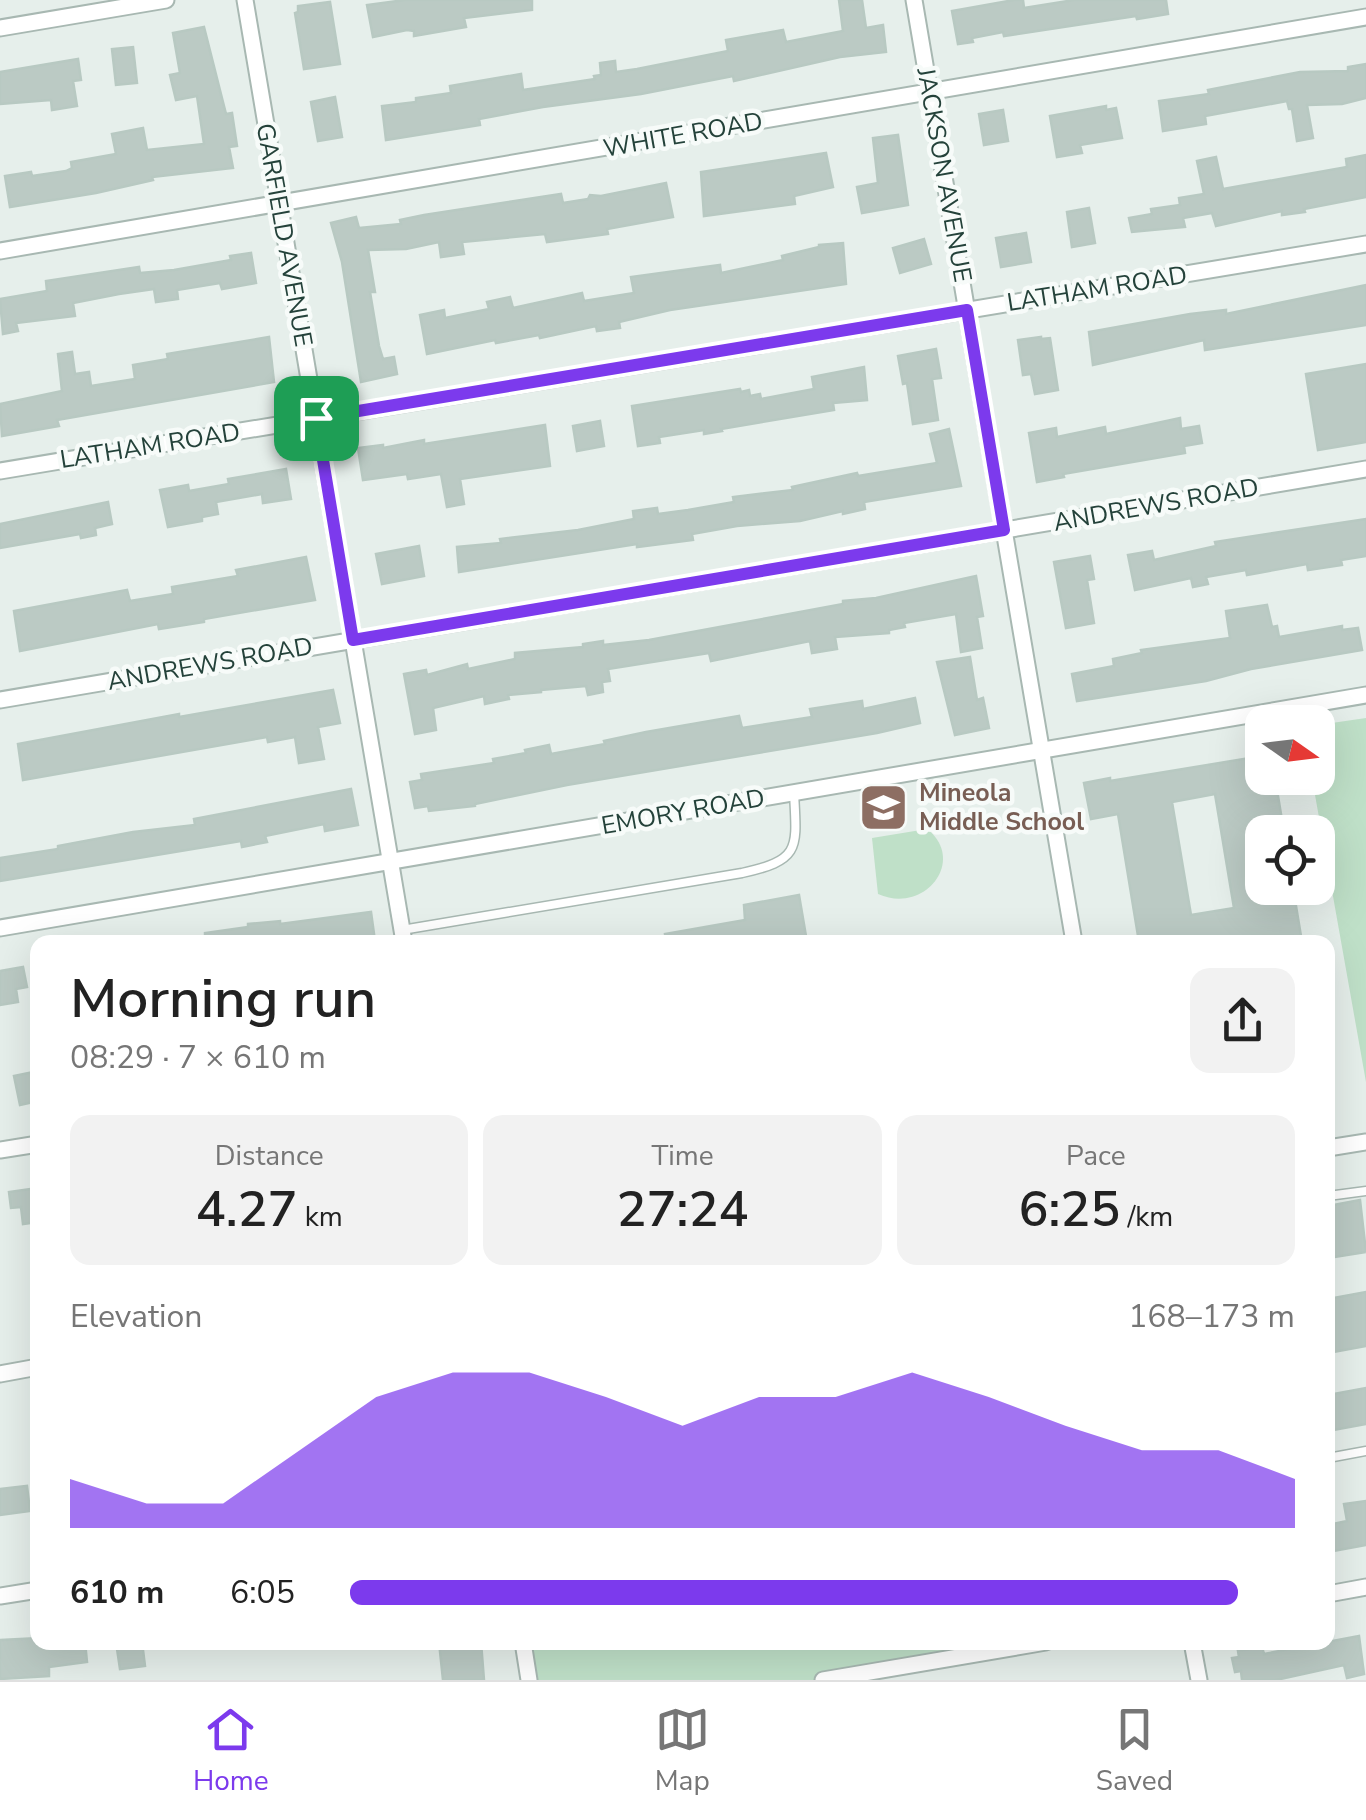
<!DOCTYPE html>
<html lang="en">
<head>
<meta charset="utf-8">
<style>
  body { margin:0; font-family:"Nunito Sans",sans-serif; background:#f2f2f2; color:#222; height:100vh; display:flex; flex-direction:column; font-size:38px; white-space:nowrap }
  * { box-sizing:border-box; margin:0 }
  p { font-size:32px; color:#767676 }
  .icon { flex:none; width:55px; height:55px; fill:none; stroke:currentColor; stroke-width:2; stroke-linecap:round; stroke-linejoin:round }
  .map { position:relative; flex:1; overflow:hidden }
  .side { position:absolute; left:30px; top:935px; width:1305px; height:715px; display:flex; flex-direction:column; background:#fff; border-radius:20px; box-shadow:0 10px 40px #0002 }
  .side>* { flex:none }
  .needle { width:65px; rotate:104deg }
  .tools { position:absolute; left:1245px; top:705px; display:grid; gap:20px }
  .tools a { display:grid; place-items:center; width:90px; height:90px; border-radius:20px; background:#fff; box-shadow:0 10px 40px #0002; font-size:50px }
  .pin { position:absolute; display:grid; place-items:center; width:85px; height:85px; color:#fff; margin:-42px; border-radius:20px; box-shadow:0 5px 15px #0006 }
  .round { display:grid; place-items:center; flex:none; width:105px; height:105px; border-radius:20px; background:#f2f2f2 }
  .head { display:flex; align-items:center; justify-content:space-between; height:170px; padding:0 40px }
  h1 { font-size:55px; font-weight:600; line-height:75px }
  .stats { display:grid; grid-template-columns:repeat(3,1fr); gap:15px; height:170px; padding:10px 40px }
  .stats div { display:grid; align-content:center; border-radius:20px; background:#f2f2f2; text-align:center }
  .stats b { font-size:50px; font-weight:600 }
  .stats small { font-size:28px; font-weight:400 }
  .stats p { font-size:28px }
  .chart { height:280px; padding:20px 40px }
  .chart p { display:flex; justify-content:space-between }
  .chart svg { width:100%; height:180px; margin-top:10px; fill:#7c3aed; opacity:.7 }
  ul { padding:0 40px; list-style:none; font-size:32px }
  li { display:grid; grid-template-columns:160px 120px 1fr; align-items:center; height:75px }
  li i { height:25px; border-radius:12px; background:#7c3aed }
  .dock { display:flex; justify-content:space-around; align-items:center; height:140px; border-top:2px solid #e0e0e0; background:#fff; font-size:28px; color:#767676 }
  .dock a { display:grid; justify-items:center; gap:5px }
  .dock .on { color:#7c3aed }
  .map>svg:first-child { display:block }
</style>
</head>
<body>
<div class="map">
<svg width="1366" height="1680" viewBox="0 0 1366 1680">
  <rect width="100%" height="100%" fill="#e6efeb"/>
  <g fill="#bfe0c8">
    <polygon points="1366,718 1366,1082 1312,778 1318,778 1318,725"/>
    <path d="M927 829C967 860 925 915 878 894L872 838Z"/>
    <polygon points="523,1643 1046,1643 823,1680 529,1680"/>
  </g>
  <g fill="#bbcac4" stroke="#b8c9c2" stroke-width="2.5" fill-rule="evenodd">
    <polygon points="405,0 532,0 532,10 464,18 466,27 414,36 414,31 407,30 373,37 367,5"/>
    <polygon points="839,0 862,0 866,28 883,25 886,52 840,57 734,81 733,76 641,94 543,107 479,119 480,125 386,140 382,106 416,102 416,98 451,93 450,86 521,74 523,90 595,79 594,76 601,75 600,63 615,61 616,72 637,69 728,51 726,40 783,30 786,42 843,31"/>
    <polygon points="1014,0 1023,0 1024,8 1074,0 1166,0 1168,14 1137,19 1136,16 1004,36 1003,32 972,38 973,42 958,44 952,11"/>
    <polygon points="330,2 340,64 304,69 295,13 298,12 298,6"/>
    <polygon points="204,27 226,114 232,113 237,146 229,147 233,168 152,177 153,180 96,193 10,207 5,176 31,172 32,176 66,171 72,168 71,162 116,154 112,134 143,128 147,150 204,144 197,96 176,100 170,75 180,73 173,33"/>
    <polygon points="133,47 137,83 116,85 112,49"/>
    <polygon points="78,59 81,80 73,81 77,106 52,110 51,100 0,104 0,72"/>
    <polygon points="1366,64 1366,98 1342,104 1307,105 1313,138 1297,141 1292,109 1289,109 1287,101 1205,116 1206,124 1163,131 1159,101 1209,94 1208,90 1300,72 1348,71 1348,67"/>
    <polygon points="335,97 342,137 318,141 311,102"/>
    <polygon points="1106,106 1106,110 1116,108 1122,138 1080,145 1082,153 1057,157 1050,116"/>
    <polygon points="1003,110 1008,141 984,145 979,114"/>
    <polygon points="898,135 908,205 862,213 857,187 878,183 873,138"/>
    <polygon points="826,153 833,187 794,196 795,204 704,216 701,172"/>
    <polygon points="1366,155 1366,197 1304,209 1305,212 1282,215 1282,211 1216,226 1212,213 1183,218 1185,227 1132,232 1129,218 1152,214 1151,209 1180,205 1179,198 1204,194 1197,161 1216,157 1223,189 1347,167 1346,159"/>
    <polygon points="666,183 673,217 607,229 608,234 547,242 545,234 462,242 464,254 441,257 439,242 406,249 368,250 375,292 370,292 379,346 383,359 394,357 397,374 361,382 342,262 331,223 356,217 359,228 401,224 400,220 424,215 561,194 563,203 588,199 590,195 601,196"/>
    <polygon points="1089,208 1095,243 1072,247 1067,212"/>
    <polygon points="1026,233 1031,262 1001,267 996,238"/>
    <polygon points="924,239 931,264 900,273 893,248"/>
    <polygon points="843,243 846,284 670,310 619,322 620,328 597,331 596,326 540,338 539,335 496,343 495,340 427,354 420,315 444,310 445,318 489,309 487,302 510,297 513,308 582,293 584,301 634,293 631,277 720,265 721,273 783,260 782,256 819,247 819,245"/>
    <polygon points="251,253 256,283 222,289 220,283 177,290 178,299 156,302 154,289 119,294 73,303 75,316 16,323 18,331 3,334 0,299 47,291 46,281 139,267 140,273 174,270 231,260 230,256"/>
    <polygon points="1366,285 1366,325 1205,350 1204,340 1093,365 1089,332 1190,314 1226,310 1226,314"/>
    <polygon points="269,337 274,382 57,420 59,426 2,436 0,404 62,391 58,354 72,352 75,374 89,372 91,386 135,379 133,365 168,359 167,354"/>
    <polygon points="1041,337 1041,339 1050,338 1058,390 1035,394 1031,374 1023,375 1018,340"/>
    <polygon points="936,349 941,378 932,379 938,420 913,424 907,383 903,384 898,356"/>
    <polygon points="1366,364 1366,442 1318,450 1306,374"/>
    <polygon points="864,367 867,400 833,403 834,410 721,429 722,431 704,434 704,430 659,437 660,443 638,446 632,406 740,389 741,392 749,390 750,396 760,394 761,399 814,389 812,377"/>
    <polygon points="1180,418 1181,429 1199,426 1202,443 1184,446 1185,453 1063,474 1064,477 1037,482 1029,433 1056,428 1057,437 1105,427 1106,434"/>
    <polygon points="600,421 604,446 577,451 573,426"/>
    <polygon points="545,425 550,466 460,479 464,504 447,507 441,474 408,479 407,474 363,480 358,448 383,445 383,448 424,440 424,444"/>
    <polygon points="949,429 961,486 864,502 865,509 843,514 843,511 800,521 737,526 692,534 693,540 637,547 637,544 459,572 457,547 501,543 500,539 578,530 634,519 633,511 657,508 658,514 688,510 734,502 733,497 793,490 792,487 857,473 858,476 937,463 930,434"/>
    <polygon points="286,469 291,499 263,503 262,494 216,502 218,514 202,517 202,521 168,527 160,490 188,485 189,491 229,484 228,479"/>
    <polygon points="108,502 112,524 95,528 96,535 81,538 80,534 0,548 0,524"/>
    <polygon points="1366,519 1366,556 1341,560 1342,565 1308,570 1307,564 1247,575 1246,570 1206,577 1208,584 1193,587 1191,578 1135,590 1128,555 1152,551 1154,560 1216,546 1215,542"/>
    <polygon points="419,546 424,576 382,584 376,554"/>
    <polygon points="1090,556 1094,579 1087,580 1094,623 1066,628 1054,562"/>
    <polygon points="306,557 315,600 204,619 204,622 159,629 158,624 20,651 14,611 127,590 130,601 173,594 172,587 238,576 236,570"/>
    <polygon points="976,576 983,616 977,617 982,648 961,652 956,614 904,623 905,627 889,630 889,633 835,637 837,649 812,653 810,641 711,661 709,653 608,669 610,681 602,682 603,692 588,695 586,686 541,690 541,692 508,695 509,699 485,704 484,696 433,708 436,730 415,734 404,674 426,670 427,675 467,664 468,669 515,659 515,653 583,647 583,644 603,641 603,645 649,640 843,604 843,601 876,598"/>
    <polygon points="1267,605 1272,627 1277,626 1279,637 1342,626 1342,630 1358,628 1362,650 1251,669 1206,681 1077,701 1072,674 1114,666 1113,659 1142,653 1141,650 1230,638 1226,611"/>
    <polygon points="970,657 977,700 983,698 989,728 955,735 937,662"/>
    <polygon points="333,690 340,723 318,727 324,759 299,763 295,737 268,742 267,737 23,780 18,744 179,714 179,717"/>
    <polygon points="915,698 920,723 877,733 567,785 475,804 475,806 429,811 428,806 415,808 410,782 422,780 421,774 494,763 493,759 526,753 525,750 549,745 551,754 605,744 604,741 646,732 739,716 742,728 812,717 810,709 862,701 863,709"/>
    <path d="M1262 756V778H1275L1284 832H1262V888H1293L1302 942H1139L1118 814 1091 819 1084 783 1110 778V781ZM1215 794 1234 908 1191 915 1172 802Z"/>
    <polygon points="351,789 358,825 325,831 324,824 265,836 267,842 242,847 241,841 0,881 0,858 58,849 58,846 133,832 195,825 194,819"/>
    <polygon points="799,895 807,942 666,942 665,934 745,920 744,905"/>
    <polygon points="371,912 375,941 205,942 205,933 248,927 248,924 280,921 280,924"/>
    <polygon points="23,967 27,987 16,989 18,1002 0,1005 0,971"/>
    <polygon points="38,1071 38,1101 20,1105 14,1076"/>
    <polygon points="38,1188 38,1222 23,1224 21,1207 11,1208 9,1192"/>
    <polygon points="1360,1200 1366,1252 1328,1258 1328,1206"/>
    <polygon points="1366,1292 1366,1346 1328,1353 1328,1299"/>
    <polygon points="1366,1388 1366,1424 1328,1431 1328,1395"/>
    <polygon points="27,1486 30,1511 0,1515 0,1489"/>
    <polygon points="1366,1501 1366,1545 1328,1552 1328,1525 1347,1521 1344,1504"/>
    <polygon points="1359,1636 1364,1674 1347,1678 1344,1665 1276,1680 1242,1680 1241,1671 1235,1672 1232,1658 1239,1657 1238,1651 1262,1647 1264,1654"/>
    <polygon points="38,1638 38,1642 85,1642 87,1662 49,1667 49,1676 0,1679 0,1640"/>
    <polygon points="116,1642 142,1642 145,1666 120,1669"/>
    <polygon points="439,1642 481,1642 484,1680 443,1680"/>
  </g>
  <g fill="none" stroke-linecap="round" stroke-linejoin="round">
    <defs>
      <g id="lane">
        <path d="M402 930 742 873C801 860 797 849 794 793"/>
        <polyline points="1328,1196 1366,1191"/>
        <polyline points="1328,1458 1366,1451"/>
      </g>
      <g id="street">
        <polyline points="245,0 404,942"/>
        <polyline points="914,0 1074,942"/>
        <polyline points="0,28 166,0"/>
        <polyline points="0,251 1366,17"/>
        <polyline points="0,471 1366,244"/>
        <polyline points="0,700 1366,469"/>
        <polyline points="0,928 1366,695"/>
        <polyline points="1328,1148 1366,1142"/>
        <polyline points="0,1150 38,1144"/>
        <polyline points="0,1374 38,1367"/>
        <polyline points="1328,1594 1366,1587"/>
        <polyline points="0,1596 38,1590"/>
        <polyline points="523,1642 529,1680"/>
        <polyline points="1192,1642 1199,1680"/>
        <polyline points="823,1680 1046,1642"/>
      </g>
    </defs>
    <use href="#lane" stroke="#a8b8b2" stroke-width="11"/>
    <use href="#street" stroke="#a8b8b2" stroke-width="19"/>
    <use href="#lane" stroke="#fff" stroke-width="8"/>
    <use href="#street" stroke="#fff" stroke-width="15"/>
  </g>
  <g fill="none" stroke-linecap="round" stroke-linejoin="round">
    <defs>
      <polygon id="route" points="967,310 1004,530 353,640 316,418"/>
    </defs>
    <use href="#route" stroke="#fff" stroke-width="20"/>
    <use href="#route" stroke="#7c3aed" stroke-width="12"/>
  </g>
  <defs>
    <symbol id="school-square" viewBox="-11 -11 22 22"><rect x="-9" y="-9" width="18" height="18" rx="4" fill="#8d6e63" stroke="#f7fbf9"/><path d="M0-5L7-2L0 1L-7-2ZM-4 1L0 2.5L4 1V4Q0 6-4 4Z" fill="#fff"/></symbol>
  </defs>
  <g fill-rule="evenodd">
    <use href="#school-square" x="856" y="780" width="55" height="55"/>
  </g>
  <g text-anchor="middle" dominant-baseline="central" stroke-width="9" stroke-linejoin="round" paint-order="stroke">
    <g font-size="25" fill="#24423a" stroke="#f7fbf9">
      <text transform="translate(683 135) rotate(-10)">WHITE ROAD</text>
      <text transform="translate(944 175) rotate(80)">JACKSON AVENUE</text>
      <text transform="translate(284 235) rotate(80)">GARFIELD AVENUE</text>
      <text transform="translate(1097 289) rotate(-9)">LATHAM ROAD</text>
      <text transform="translate(150 446) rotate(-9)">LATHAM ROAD</text>
      <text transform="translate(1156 505) rotate(-10)">ANDREWS ROAD</text>
      <text transform="translate(210 664) rotate(-10)">ANDREWS ROAD</text>
      <text transform="translate(683 812) rotate(-10)">EMORY ROAD</text>
    </g>
    <g font-size="25" font-weight="bold" fill="#785e54" stroke="#f7fbf9" text-anchor="start">
      <text x="919" y="793">Mineola<tspan x="919" dy="29">Middle School</tspan></text>
    </g>
  </g>
</svg>
<div class="tools">
<a><svg class="needle" viewBox="-14 -14 28 28"><path d="M0-13l5 13h-10z" fill="#e53935"/><path d="M0 13l5-13h-10z" fill="#767676"/></svg></a>
<a><svg class="icon" aria-label="locate" viewBox="0 0 24 24"><circle cx="12" cy="12" r="6"/><path d="M12 2v4M12 18v4M2 12h4M18 12h4"/></svg></a>
</div>
<div class="pin" style="left:316px;top:418px;background:#1e9e55"><svg class="icon" aria-label="arrive" viewBox="0 0 24 24"><path d="M6 21V4h12l-3 4 3 4H6"/></svg></div>
<section class="side">
<div class="head"><div><h1>Morning run</h1><p>08:29 · 7 × 610 m</p></div><a class="round"><svg class="icon" aria-label="share" viewBox="0 0 24 24"><path d="M12 15V3M7 8l5-5 5 5M5 13v7h14v-7"/></svg></a></div>
<div class="stats">
<div><p>Distance</p><b>4.27<small> km</small></b></div>
<div><p>Time</p><b>27:24</b></div>
<div><p>Pace</p><b>6:25<small> /km</small></b></div>
</div>
<div class="chart"><p><span>Elevation</span>168–173 m</p>
<svg viewBox="0 0 160 44" preserveAspectRatio="none"><path d="M0 44V32L10 38L20 38L30 25L40 12L50 6L60 6L70 12L80 19L90 12L100 12L110 6L120 12L130 19L140 25L150 25L160 32V44z"/></svg>
</div>
<ul>
<li><b>610 m</b>6:05<i style="width:94%"></i></li>
</ul>
</section>
</div>
<nav class="dock">
<a class="on"><svg class="icon" aria-label="home" viewBox="0 0 24 24"><path d="M3 11l9-7 9 7M6 9v11h12V9"/></svg>Home</a>
<a><svg class="icon" aria-label="map" viewBox="0 0 24 24"><path d="M3 6l6-2 6 2 6-2v14l-6 2-6-2-6 2zM9 4v14M15 6v14"/></svg>Map</a>
<a><svg class="icon" aria-label="saved" viewBox="0 0 24 24"><path d="M7 4h10v16l-5-4-5 4z"/></svg>Saved</a>
</nav>
</body>
</html>
